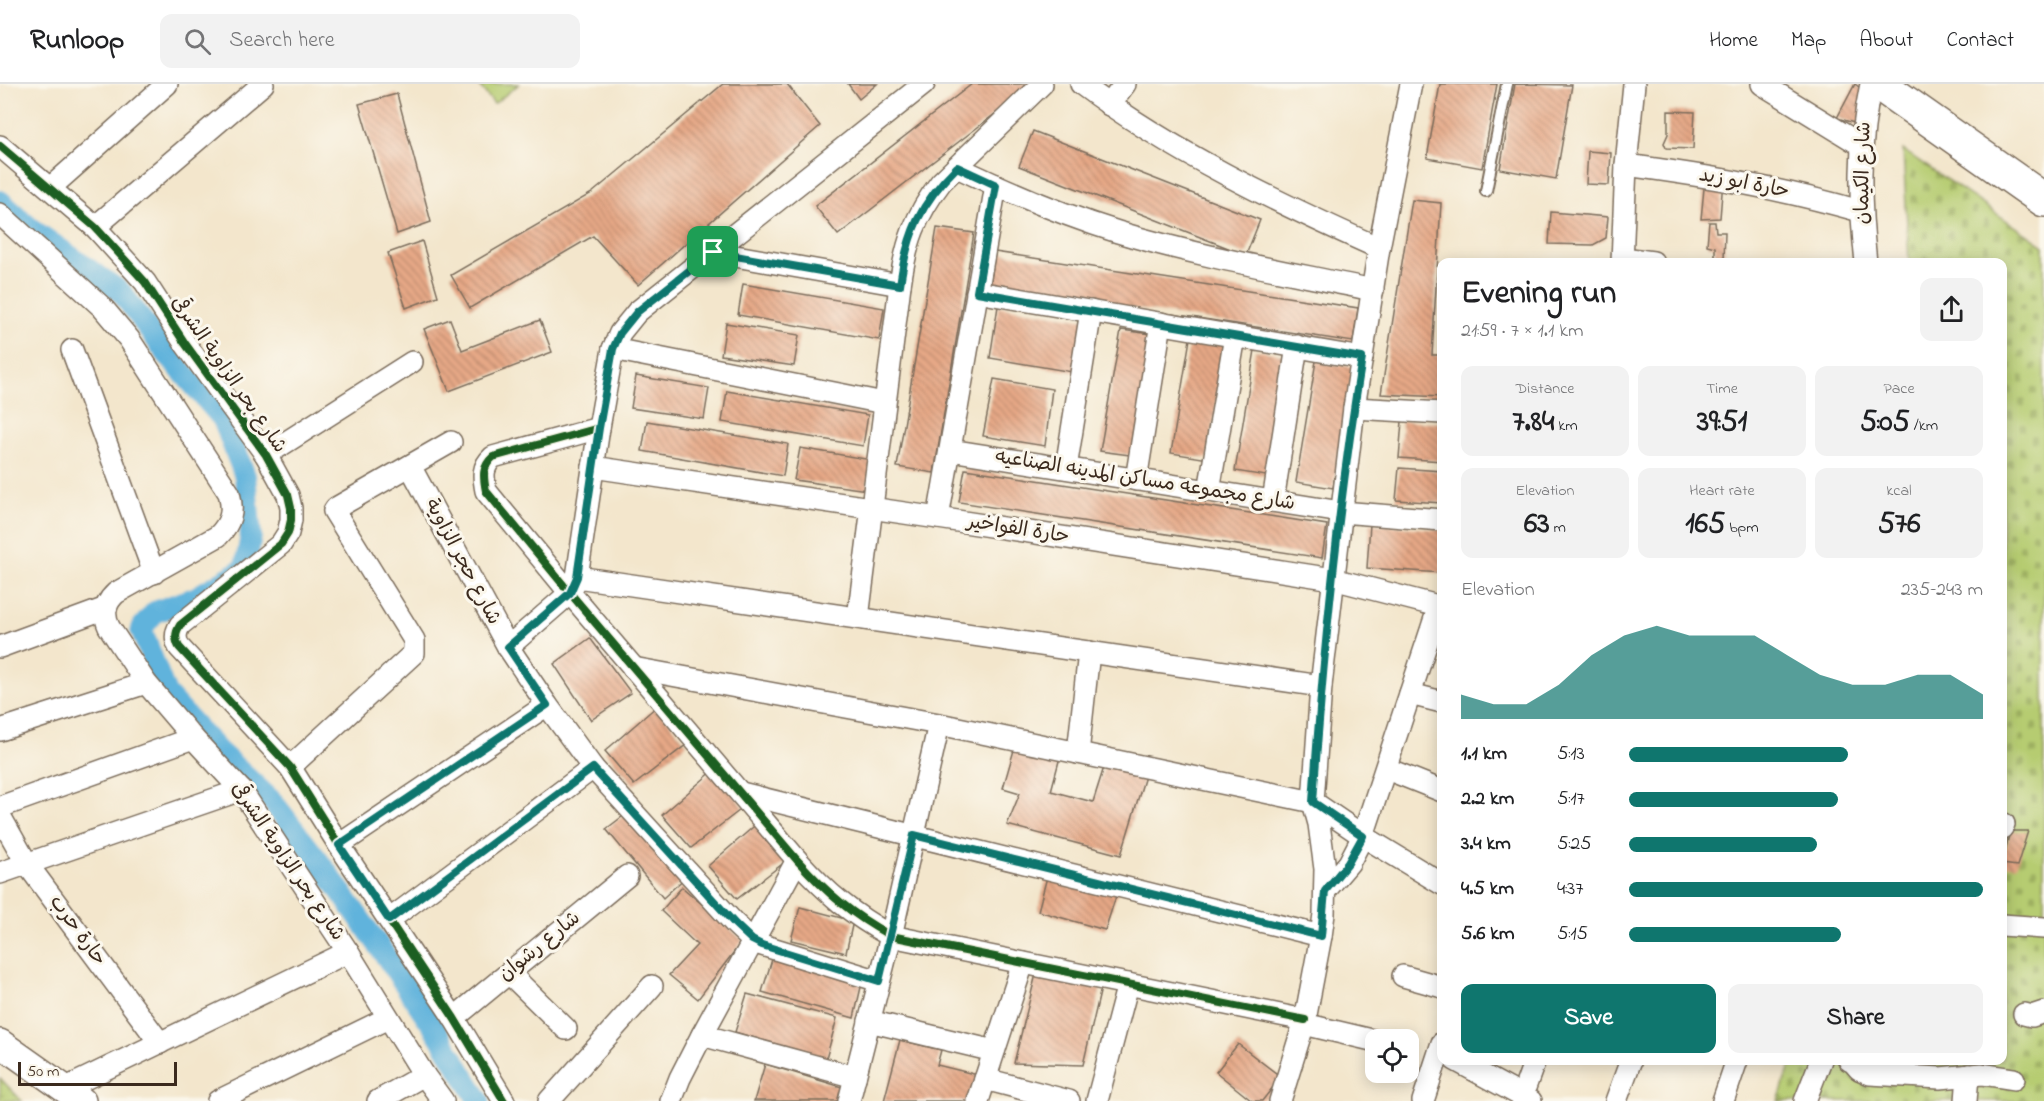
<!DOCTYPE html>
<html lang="en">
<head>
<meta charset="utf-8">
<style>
  body { margin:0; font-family:"Indie Flower","Playpen Sans Arabic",sans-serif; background:#f2f2f2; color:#202124; height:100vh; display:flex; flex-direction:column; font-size:22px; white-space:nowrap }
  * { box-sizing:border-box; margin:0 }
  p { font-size:20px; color:#757577 }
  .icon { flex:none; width:33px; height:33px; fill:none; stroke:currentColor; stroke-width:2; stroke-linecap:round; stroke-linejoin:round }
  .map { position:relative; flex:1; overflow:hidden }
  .drawer { position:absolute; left:1437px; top:174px; width:570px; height:807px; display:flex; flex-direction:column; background:#fff; border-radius:12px; box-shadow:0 3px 15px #0003 }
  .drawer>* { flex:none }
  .fabs { position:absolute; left:1365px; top:945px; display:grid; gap:12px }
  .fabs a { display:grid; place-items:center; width:54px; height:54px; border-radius:12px; background:#fff; box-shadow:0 3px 15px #0003; font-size:30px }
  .scale { position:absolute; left:18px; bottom:15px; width:159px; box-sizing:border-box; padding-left:6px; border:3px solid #3b2a1e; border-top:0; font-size:16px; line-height:21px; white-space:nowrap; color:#3b2a1e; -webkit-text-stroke:4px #fbf7ec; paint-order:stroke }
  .pin { position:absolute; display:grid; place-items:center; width:51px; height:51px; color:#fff; margin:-26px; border-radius:12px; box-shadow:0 3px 9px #0006 }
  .round { display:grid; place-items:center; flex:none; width:63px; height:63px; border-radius:12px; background:#f2f2f2 }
  .overview { display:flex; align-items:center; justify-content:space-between; height:102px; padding:0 24px }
  h1 { font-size:33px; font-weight:700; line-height:45px }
  .stats { display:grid; grid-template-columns:repeat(3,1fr); gap:9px; height:102px; padding:6px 24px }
  .stats div { display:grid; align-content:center; border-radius:12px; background:#f2f2f2; text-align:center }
  .stats b { font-size:30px; font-weight:700 }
  .stats small { font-size:16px; font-weight:400 }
  .stats p { font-size:16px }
  .chart { height:168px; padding:12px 24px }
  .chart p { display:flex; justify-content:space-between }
  .chart svg { width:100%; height:108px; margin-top:6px; fill:#0f766e; opacity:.7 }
  .action { display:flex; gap:12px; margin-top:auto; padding:12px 24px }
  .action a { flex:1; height:69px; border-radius:12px; background:#0f766e; color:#fff; font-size:24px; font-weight:700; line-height:69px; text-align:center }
  .action a+a { background:#f2f2f2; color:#202124 }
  ul { padding:0 24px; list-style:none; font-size:20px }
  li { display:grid; grid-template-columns:96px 72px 1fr; align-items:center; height:45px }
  li i { height:15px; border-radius:8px; background:#0f766e }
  header { display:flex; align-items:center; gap:36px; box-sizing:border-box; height:84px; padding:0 30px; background:#fff; border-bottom:2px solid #e0e0e0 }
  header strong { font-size:28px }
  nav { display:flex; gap:33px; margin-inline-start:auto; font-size:21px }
  .search { width:420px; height:54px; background:#f2f2f2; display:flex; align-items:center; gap:15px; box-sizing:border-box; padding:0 21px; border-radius:12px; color:#757577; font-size:22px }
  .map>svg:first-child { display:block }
</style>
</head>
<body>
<header>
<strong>Runloop</strong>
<div class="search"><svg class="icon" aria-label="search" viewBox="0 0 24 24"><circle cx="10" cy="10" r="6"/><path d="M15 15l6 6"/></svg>Search here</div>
<nav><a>Home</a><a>Map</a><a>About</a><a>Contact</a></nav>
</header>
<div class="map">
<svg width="2044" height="1017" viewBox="0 0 2044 1017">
  <defs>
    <pattern id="grass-dots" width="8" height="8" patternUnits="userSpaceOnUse" patternTransform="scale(1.5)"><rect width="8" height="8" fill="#b6cc71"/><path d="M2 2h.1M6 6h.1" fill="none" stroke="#9daf61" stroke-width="1.8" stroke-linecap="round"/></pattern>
    <pattern id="cemetery-stones" width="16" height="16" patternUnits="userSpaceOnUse" patternTransform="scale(1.5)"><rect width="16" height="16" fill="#b6cc71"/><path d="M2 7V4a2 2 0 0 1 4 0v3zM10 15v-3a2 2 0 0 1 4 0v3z" fill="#9daf61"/></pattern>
    <pattern id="building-back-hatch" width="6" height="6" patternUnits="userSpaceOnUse" patternTransform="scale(1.5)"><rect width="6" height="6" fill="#e6a886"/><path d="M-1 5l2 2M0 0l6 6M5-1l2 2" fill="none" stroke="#bc896d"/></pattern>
  </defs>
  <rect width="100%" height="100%" fill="#fbf7ec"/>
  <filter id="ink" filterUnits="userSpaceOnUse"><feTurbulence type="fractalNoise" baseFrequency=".0167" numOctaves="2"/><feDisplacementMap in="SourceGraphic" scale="12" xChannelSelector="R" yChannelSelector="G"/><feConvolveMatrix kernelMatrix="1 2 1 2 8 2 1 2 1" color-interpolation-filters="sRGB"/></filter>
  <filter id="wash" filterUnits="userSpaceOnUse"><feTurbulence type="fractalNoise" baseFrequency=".008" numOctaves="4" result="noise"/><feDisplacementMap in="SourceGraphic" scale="24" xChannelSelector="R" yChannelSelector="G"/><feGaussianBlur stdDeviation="1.35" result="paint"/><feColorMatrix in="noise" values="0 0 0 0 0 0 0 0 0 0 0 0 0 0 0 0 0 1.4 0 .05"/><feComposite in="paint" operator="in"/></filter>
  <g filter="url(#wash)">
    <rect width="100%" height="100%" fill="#f3e6cc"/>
    <polygon fill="url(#grass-dots)" stroke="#787b48" stroke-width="1.5" points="0,994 22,1017 0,1017"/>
    <polygon fill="url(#cemetery-stones)" stroke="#787b48" stroke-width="1.5" points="1903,66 2044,162 2044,1017 1778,1017 1792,977 2002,976 2002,178 1909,178"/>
    <polygon fill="#b6cc71" stroke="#787b48" stroke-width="1.5" points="478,0 519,0 494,20"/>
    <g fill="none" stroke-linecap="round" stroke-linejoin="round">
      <polyline stroke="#61b3dc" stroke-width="22" points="0,117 30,144 121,208 167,270 223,335 245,392 251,452 245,484 195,514 155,528 141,545 166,610 217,666 272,717 326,787 379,862 437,948 479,1017"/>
    </g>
    <g id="blocks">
      <g fill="url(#building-back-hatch)">
        <polygon points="723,0 787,0 820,42 638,201 593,152 470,224 451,191 592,109"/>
        <polygon points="848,0 877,0 859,15"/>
        <polygon points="972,0 1029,0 1031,2 838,151 815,122"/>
        <polygon points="1440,0 1497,0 1482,84 1427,74"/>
        <polygon points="1515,0 1572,1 1556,95 1500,85"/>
        <polygon points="1855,0 1867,9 1861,41 1837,34"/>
        <polygon points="397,10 431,138 397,150 359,20"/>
        <polygon points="1668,27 1695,28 1693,65 1666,64 1664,59 1668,50"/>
        <polygon points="1033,47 1260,136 1246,171 1019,82"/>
        <polygon points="1588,67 1611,69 1609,101 1586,100"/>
        <polygon points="1705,94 1723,96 1720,134 1701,135"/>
        <polygon points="1412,116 1441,119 1432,271 1442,271 1442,313 1381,310"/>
        <polygon points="1551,128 1608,133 1606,154 1593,161 1549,160"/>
        <polygon points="1709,138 1715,138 1716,148 1725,148 1724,176 1715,176 1715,163 1707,161"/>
        <polygon points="937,144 974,149 934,389 897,383"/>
        <polygon points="422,157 438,212 406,224 388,169"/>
        <polygon points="995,168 1358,224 1353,258 990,202"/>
        <polygon points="743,200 884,224 879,256 738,231"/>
        <polygon points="998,222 1086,236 1078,289 990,274"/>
        <polygon points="450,235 462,266 540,236 552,268 449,307 424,245"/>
        <polygon points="726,239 799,251 794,282 721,271"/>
        <polygon points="1121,246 1158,251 1137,372 1100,367"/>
        <polygon points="1191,249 1227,255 1208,375 1171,369"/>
        <polygon points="1255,266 1292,272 1272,393 1235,387"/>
        <polygon points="1316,277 1353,283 1333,404 1296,398"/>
        <polygon points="636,292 709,304 704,335 631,324"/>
        <polygon points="994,295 1052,305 1045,362 983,352"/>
        <polygon points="727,307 868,331 863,362 722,338"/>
        <polygon points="647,337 788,360 783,392 642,367"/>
        <polygon points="1402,337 1442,339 1442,377 1399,374"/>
        <polygon points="800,364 872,376 867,406 794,396"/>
        <polygon points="1399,384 1442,387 1442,419 1396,416"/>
        <polygon points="965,385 1327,441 1322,474 959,418"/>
        <polygon points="1370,440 1442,446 1442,489 1367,484"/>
        <polygon points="590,554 631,609 591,636 554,580"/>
        <polygon points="657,622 687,660 634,701 605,667"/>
        <polygon points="1014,666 1060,673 1051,707 1093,718 1105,680 1145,692 1121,771 1007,741 1020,709 1003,704"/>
        <polygon points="714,686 744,723 691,764 662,731"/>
        <polygon points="631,726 689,790 663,814 606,745"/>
        <polygon points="760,737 790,774 737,815 708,782"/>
        <polygon points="2010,747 2028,747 2017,782 2002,780"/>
        <polygon points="1048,789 1118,806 1105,846 1038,827"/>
        <polygon points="682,803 743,856 698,915 669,891 697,861 661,827"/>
        <polygon points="800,823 853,837 846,869 791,856"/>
        <polygon points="774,869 863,894 854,934 762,908"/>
        <polygon points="1036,890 1101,904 1083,981 1014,979"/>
        <polygon points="747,910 837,934 826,975 735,948"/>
        <polygon points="900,956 941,966 937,981 978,991 971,1017 884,1017"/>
        <polygon points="1238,960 1281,993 1262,1017 1252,1017 1216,988"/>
        <polygon points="765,980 845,1004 841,1017 754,1017"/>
      </g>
    </g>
  </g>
  <g filter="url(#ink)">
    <use href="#blocks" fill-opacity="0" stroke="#7b6c5b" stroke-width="1.5"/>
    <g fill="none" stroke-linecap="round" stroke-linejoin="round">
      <defs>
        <polyline id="service" points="1486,107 1507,0"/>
        <g id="minor">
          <path d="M1081 0C1172 68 1276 118 1379 164"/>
          <polyline points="1762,0 1861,61"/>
          <polyline points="1109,21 1125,0"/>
          <path d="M0 62 95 143 145 198 184 258 266 371 288 411 291 424V436L288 449 281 460 180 541C175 549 175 555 179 563L290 683 339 761 454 934 504 1017"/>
          <path d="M1626 81C1708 92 1780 104 1860 127"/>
          <path d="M957 83C1009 108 1063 131 1118 148 1201 173 1288 188 1373 206"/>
          <polyline points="50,104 167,0"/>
          <path d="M0 130 102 223 129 255 229 409C234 427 231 439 218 452L116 509C105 519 103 530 109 543L146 599 193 654 241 706 348 868 424 991 443 1017"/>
          <polyline points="95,143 263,0"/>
          <polyline points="713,168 900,201"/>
          <polyline points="1623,174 1653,178"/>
          <polyline points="1622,178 1626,81 1634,0"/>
          <path d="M1866 178C1859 117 1858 61 1871 0"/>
          <polyline points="977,208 1362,274"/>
          <polyline points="613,265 884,319"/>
          <polyline points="72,266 154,489"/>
          <polyline points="1354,324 1442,329"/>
          <path d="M599 344 493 373C482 383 483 392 486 407L570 509 797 776C827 809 851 830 891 852L1305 936"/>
          <polyline points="950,366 1341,428 1442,436"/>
          <polyline points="266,371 412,278"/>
          <polyline points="410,382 508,563 547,621 593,684 735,840 752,856 762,861 879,897"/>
          <polyline points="593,383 938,434 1333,495 1442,523"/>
          <polyline points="1066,384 1091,227"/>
          <polyline points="1136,396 1161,239"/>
          <polyline points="1209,407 1235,252"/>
          <polyline points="1273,417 1297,262"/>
          <polyline points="938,434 996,101"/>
          <polyline points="577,493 1321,602"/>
          <path d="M858 534 900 201C906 159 915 132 941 98L1042 0"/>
          <polyline points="0,563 106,524"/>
          <polyline points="508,563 570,509 577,493 599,344 613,265 620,249 637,228 924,0"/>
          <polyline points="633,584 939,640 1313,718 1363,752 1442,800"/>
          <polyline points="1410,610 1442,618"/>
          <polyline points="0,646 146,599"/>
          <polyline points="1078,669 1089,568"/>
          <polyline points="290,683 414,569 414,556 334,427 336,424 451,358"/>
          <polyline points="1387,685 1442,707"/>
          <polyline points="741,709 1321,852"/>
          <polyline points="0,723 193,654"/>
          <polyline points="0,732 27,780 160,959"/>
          <polyline points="2002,744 2004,740"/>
          <polyline points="339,761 547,621"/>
          <polyline points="0,789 241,706"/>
          <polyline points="1325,807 1349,779 1363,752 1439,522"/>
          <polyline points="389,836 593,684"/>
          <polyline points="2002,841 2044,844"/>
          <polyline points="509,889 566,945"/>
          <polyline points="1403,892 1442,903"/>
          <polyline points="2024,930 2032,932 2044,928"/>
          <polyline points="454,934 627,792"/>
          <polyline points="869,937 994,967"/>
          <polyline points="1304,940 1376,957"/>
          <polyline points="702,951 855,993"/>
          <polyline points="1455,976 1531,1017"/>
          <polyline points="1849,976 1853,978 1859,985 1870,990 1940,994 1982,990 2014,995"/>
          <polyline points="985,995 1069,1017"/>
          <polyline points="66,1004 348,868"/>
          <polyline points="1522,1012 1535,976"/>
          <polyline points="218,1017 388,934"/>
          <polyline points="378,1017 424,991"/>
          <polyline points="549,1017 652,902"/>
          <polyline points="671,1017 680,994 702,951 797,776"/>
          <polyline points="849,1017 891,852 939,640"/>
          <polyline points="978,1017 1023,879"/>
          <polyline points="1097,1017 1128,900"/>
          <polyline points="1280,1017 1305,936 1321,852 1324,830 1325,785 1319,740 1313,718 1321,602 1354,324 1379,164 1411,0"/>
          <polyline points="1423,1017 1442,959"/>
          <polyline points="1616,1017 1631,976"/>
          <polyline points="1723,1017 1737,976"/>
          <polyline points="1805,1017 1821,976"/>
          <polyline points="1966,1017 1968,991"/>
        </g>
        <polyline id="tertiary" points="0,959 82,1017"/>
        <polyline id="primary" points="1879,0 2044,116"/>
      </defs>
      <use href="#service" stroke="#7b6c5b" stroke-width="14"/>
      <use href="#minor" stroke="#7b6c5b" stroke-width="24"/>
      <use href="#tertiary" stroke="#7b6c5b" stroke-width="30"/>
      <use href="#primary" stroke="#7b6c5b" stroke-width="36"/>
      <use href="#service" stroke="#fff" stroke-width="10"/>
      <use href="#minor" stroke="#fff" stroke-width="21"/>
      <use href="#tertiary" stroke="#fff" stroke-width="27"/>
      <use href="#primary" stroke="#fff" stroke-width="33"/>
      <defs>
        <g id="cycleway">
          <path d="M0 62 95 143 145 198 184 258 266 371 288 411 291 424V436L288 449 281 460 180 541C175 549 175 555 179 563L290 683 339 761 454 934 504 1017"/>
          <path d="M599 344 493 373C482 383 483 392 486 407L570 509 797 776C827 809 851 830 891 852L1305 936"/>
        </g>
      </defs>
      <use href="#cycleway" stroke="#fbf7ec" stroke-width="11"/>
      <use href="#cycleway" stroke="#1b5e20" stroke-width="8"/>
    </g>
  </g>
  <g fill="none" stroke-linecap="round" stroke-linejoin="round" filter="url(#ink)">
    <defs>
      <path id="route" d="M957 83 996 101 977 208 1362 274C1338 421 1323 570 1313 718L1363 752 1348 779 1325 807 1321 852 914 751 879 897 762 861 752 856 735 840 593 684 389 836 339 761 547 621 508 563 570 509 577 493 599 344 613 265 620 249 637 228 713 168 900 201C907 150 920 119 957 83Z"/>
    </defs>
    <use href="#route" stroke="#fff" stroke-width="12"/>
    <use href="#route" stroke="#0f766e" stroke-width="8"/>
  </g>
  <g text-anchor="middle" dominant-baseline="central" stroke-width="6" stroke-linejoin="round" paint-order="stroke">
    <g font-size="20" fill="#3b2a1e" stroke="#fbf7ec">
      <text transform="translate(1864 89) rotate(-89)">شارع الكيمان</text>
      <text transform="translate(1744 100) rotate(11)">حارة ابو زيد</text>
      <text transform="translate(228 291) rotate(55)">شارع بحر الزاوية الشرقى</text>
      <text transform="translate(1145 397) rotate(9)">شارع مجموعه مساكن المدينه الصناعيه</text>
      <text transform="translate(1018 446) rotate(9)">حارة الفواخير</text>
      <text transform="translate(462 478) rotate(62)">شارع حجر الزاوية</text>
      <text transform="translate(287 778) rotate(56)">شارع بحر الزاوية الشرقى</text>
      <text transform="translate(77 847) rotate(54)">حارة حرب</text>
      <text transform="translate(540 863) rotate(-39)">شارع رشوان</text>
    </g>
  </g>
</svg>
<div class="fabs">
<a><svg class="icon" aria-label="locate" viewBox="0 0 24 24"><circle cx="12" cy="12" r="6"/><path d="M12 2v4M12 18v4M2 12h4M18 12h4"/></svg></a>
</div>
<div class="scale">50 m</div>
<div class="pin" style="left:713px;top:168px;background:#1e9e55"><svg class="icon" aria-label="arrive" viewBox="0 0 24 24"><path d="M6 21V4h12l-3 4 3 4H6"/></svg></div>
<section class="drawer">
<div class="overview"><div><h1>Evening run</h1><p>21:59 · 7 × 1.1 km</p></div><a class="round"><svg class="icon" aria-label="share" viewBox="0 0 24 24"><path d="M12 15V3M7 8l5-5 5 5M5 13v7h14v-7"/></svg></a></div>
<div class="stats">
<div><p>Distance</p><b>7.84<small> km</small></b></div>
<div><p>Time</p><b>39:51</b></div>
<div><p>Pace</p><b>5:05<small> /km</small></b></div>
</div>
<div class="stats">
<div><p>Elevation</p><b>63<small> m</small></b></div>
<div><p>Heart rate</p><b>165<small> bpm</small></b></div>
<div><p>kcal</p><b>576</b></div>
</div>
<div class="chart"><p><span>Elevation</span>235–243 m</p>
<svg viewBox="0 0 160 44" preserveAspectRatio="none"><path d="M0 44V34L10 38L20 38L30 30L40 18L50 10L60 6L70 10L80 10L90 10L100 18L110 26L120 30L130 30L140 26L150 26L160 34V44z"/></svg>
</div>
<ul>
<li><b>1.1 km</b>5:13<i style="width:62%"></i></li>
<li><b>2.2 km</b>5:17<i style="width:59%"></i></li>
<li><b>3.4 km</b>5:25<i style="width:53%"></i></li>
<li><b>4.5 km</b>4:37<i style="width:100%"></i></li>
<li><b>5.6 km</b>5:15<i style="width:60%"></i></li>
</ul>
<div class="action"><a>Save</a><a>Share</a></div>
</section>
</div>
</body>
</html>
